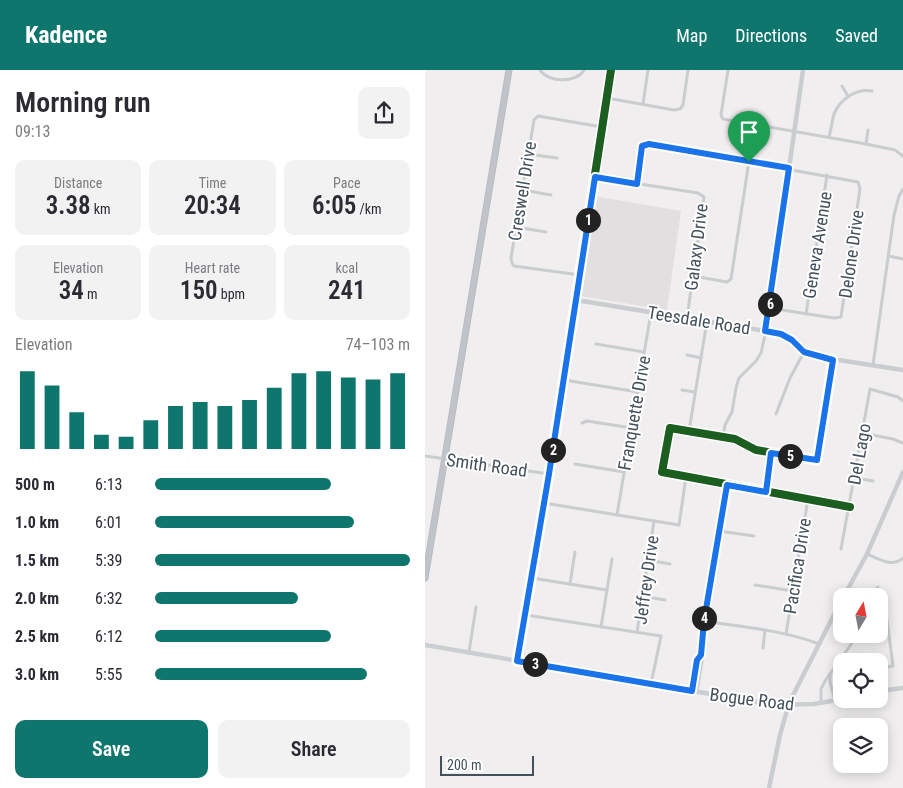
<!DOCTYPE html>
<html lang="en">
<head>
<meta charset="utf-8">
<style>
  body { margin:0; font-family:"Roboto Condensed",sans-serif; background:#f2f2f3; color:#2b2b33; height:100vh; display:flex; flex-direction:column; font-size:19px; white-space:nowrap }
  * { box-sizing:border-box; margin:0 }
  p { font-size:16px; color:#7c7c81 }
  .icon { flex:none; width:28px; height:28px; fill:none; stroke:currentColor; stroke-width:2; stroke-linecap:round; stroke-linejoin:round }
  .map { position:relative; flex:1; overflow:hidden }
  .side { display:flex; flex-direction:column; background:#fff; width:425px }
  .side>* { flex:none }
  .needle { width:32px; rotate:10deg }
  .fabs { position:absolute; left:408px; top:518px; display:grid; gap:10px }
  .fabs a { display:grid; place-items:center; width:55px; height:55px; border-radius:10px; background:#fff; box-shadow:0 2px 12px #0003; font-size:25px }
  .scale { position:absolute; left:15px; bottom:12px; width:94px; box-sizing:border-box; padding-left:5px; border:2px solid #44515c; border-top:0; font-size:14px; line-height:18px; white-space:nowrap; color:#44515c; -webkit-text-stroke:4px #fff; paint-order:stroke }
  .pin { position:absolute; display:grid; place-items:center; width:42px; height:42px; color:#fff; margin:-51px -21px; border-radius:50% 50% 50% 0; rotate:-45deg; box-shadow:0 0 5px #0007 }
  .pin .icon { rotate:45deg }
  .km { position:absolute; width:25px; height:25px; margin:-12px; border-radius:50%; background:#222; color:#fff; font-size:14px; line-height:25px; text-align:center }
  .round { display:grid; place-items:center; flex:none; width:52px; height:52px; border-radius:10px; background:#f2f2f3 }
  .summary { display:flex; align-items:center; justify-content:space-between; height:85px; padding:0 15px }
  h1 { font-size:28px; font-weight:600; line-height:38px }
  .stats { display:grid; grid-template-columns:repeat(3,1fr); gap:8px; height:85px; padding:5px 15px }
  .stats div { display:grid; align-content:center; border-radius:10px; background:#f2f2f3; text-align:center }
  .stats b { font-size:25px; font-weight:600 }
  .stats small { font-size:14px; font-weight:400 }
  .stats p { font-size:14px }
  .chart { height:140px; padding:10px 15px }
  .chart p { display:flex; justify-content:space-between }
  .chart svg { width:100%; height:90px; margin-top:5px; stroke:#0f766e; stroke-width:6 }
  .primary-button { display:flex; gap:10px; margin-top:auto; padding:10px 15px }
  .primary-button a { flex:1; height:58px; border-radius:10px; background:#0f766e; color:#fff; font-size:20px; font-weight:600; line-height:58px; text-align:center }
  .primary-button a+a { background:#f2f2f3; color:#2b2b33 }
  ul { padding:0 15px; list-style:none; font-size:16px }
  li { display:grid; grid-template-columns:80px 60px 1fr; align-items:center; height:38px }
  li i { height:12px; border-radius:6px; background:#0f766e }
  header { display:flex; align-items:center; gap:30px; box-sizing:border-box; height:70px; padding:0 25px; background:#0f766e; color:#fff }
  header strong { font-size:24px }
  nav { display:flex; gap:28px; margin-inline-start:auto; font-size:18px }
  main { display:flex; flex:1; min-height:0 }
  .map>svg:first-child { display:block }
</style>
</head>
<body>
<header>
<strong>Kadence</strong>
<nav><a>Map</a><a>Directions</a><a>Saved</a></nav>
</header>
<main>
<section class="side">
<div class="summary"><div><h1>Morning run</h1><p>09:13</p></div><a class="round"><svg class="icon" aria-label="share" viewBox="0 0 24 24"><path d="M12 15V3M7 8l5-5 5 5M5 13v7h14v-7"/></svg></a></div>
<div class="stats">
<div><p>Distance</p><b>3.38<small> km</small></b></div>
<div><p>Time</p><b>20:34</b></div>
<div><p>Pace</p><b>6:05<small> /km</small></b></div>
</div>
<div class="stats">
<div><p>Elevation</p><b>34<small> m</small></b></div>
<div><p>Heart rate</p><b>150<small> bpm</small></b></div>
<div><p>kcal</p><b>241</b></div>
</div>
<div class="chart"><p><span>Elevation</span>74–103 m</p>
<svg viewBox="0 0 160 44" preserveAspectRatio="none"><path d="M5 44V6M15 44V13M25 44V26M35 44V37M45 44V38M55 44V30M65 44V23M75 44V21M85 44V23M95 44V20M105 44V14M115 44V7M125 44V6M135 44V9M145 44V10M155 44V7"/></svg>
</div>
<ul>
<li><b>500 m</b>6:13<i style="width:69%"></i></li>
<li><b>1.0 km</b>6:01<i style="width:78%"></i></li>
<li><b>1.5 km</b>5:39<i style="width:100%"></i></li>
<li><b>2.0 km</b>6:32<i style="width:56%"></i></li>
<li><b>2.5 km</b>6:12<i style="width:69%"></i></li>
<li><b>3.0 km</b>5:55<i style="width:83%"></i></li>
</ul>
<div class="primary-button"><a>Save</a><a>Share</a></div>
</section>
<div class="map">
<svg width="478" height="718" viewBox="0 0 478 718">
  <rect width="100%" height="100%" fill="#f0eeee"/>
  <polygon fill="#e1dfe0" points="169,126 256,141 242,240 156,226 155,224"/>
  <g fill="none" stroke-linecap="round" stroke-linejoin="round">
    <defs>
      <polyline id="trunk" points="0,508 84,0"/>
    </defs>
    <use href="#trunk" stroke="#b3b8bf" stroke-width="7"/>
    <g stroke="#cacdd0" stroke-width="3">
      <path d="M115 0C123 13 152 13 159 0"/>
      <polyline points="303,0 296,45 298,49 441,74 470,80 478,86"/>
      <polyline points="417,16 423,26"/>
      <polyline points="182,28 249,40 255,39 258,35 263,0"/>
      <polyline points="218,34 223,0"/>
      <path d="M404 67C406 60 407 51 409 44 415 29 432 18 447 21"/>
      <polyline points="441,74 443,60"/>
      <polyline points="103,84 132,88"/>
      <polyline points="170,107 273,123 279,127 262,248"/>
      <polyline points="212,113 217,77 223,74 433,112 435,119 416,247 409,248 344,238"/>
      <polyline points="98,120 126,125"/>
      <polyline points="91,157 121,162"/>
      <polyline points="464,186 478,189"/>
      <polyline points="155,205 89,196 87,193 86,188 109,50 113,46 177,57"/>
      <polyline points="268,206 302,212 306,209 324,91"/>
      <polyline points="381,244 402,105"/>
      <polyline points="171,274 219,282"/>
      <polyline points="262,285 276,288"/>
      <polyline points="408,290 392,390 331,380 310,369 245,358 237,402 425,437"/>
      <polyline points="448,295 469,145 474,126 478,119"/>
      <polyline points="139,310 213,322"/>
      <polyline points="257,320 270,322"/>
      <polyline points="351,344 365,308 379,282"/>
      <polyline points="157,353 162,351 207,358"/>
      <polyline points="264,361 282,251"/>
      <polyline points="437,363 468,369 478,373"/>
      <polyline points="298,367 300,355 307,342 311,318 314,308 331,291 336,283 341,261"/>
      <polyline points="0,386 124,404"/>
      <polyline points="150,394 199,402"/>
      <polyline points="430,408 448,411"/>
      <polyline points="341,422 347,383"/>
      <polyline points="119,433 254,455 261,407"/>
      <polyline points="192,445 226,242"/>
      <polyline points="294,461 329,466"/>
      <polyline points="416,479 445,319 473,327 478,331"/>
      <path d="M442 484C454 489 467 498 478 488"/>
      <polyline points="223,490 245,494"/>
      <polyline points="107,508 182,520"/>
      <polyline points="145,514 150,482"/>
      <polyline points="330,515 368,521"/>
      <polyline points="217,526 240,530"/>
      <polyline points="446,526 453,517"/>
      <polyline points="454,538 460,542 462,550 468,596 454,598"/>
      <polyline points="101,545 236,566 226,614"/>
      <path d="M279 551C317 557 358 560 394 574"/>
      <polyline points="176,557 187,489"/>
      <polyline points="212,562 229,451"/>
      <polyline points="361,564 383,429"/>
      <polyline points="338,578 340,560"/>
      <polyline points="44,582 51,537"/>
      <polyline points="405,604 405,612 410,631"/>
      <polyline points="267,621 272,590 275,586"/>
      <polyline points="272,621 277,591 276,585 279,551 302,415"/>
      <polyline points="396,633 396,619 400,611 427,573 430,564"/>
    </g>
    <g stroke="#cacdd0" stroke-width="4.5">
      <path d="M151 230 341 261C350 263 361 265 368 271 375 277 379 282 388 286L478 300"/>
      <polyline points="341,261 378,0"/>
      <polyline points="419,526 442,484 478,402"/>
      <polyline points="92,591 124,404 186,0"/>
      <polyline points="344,718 355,665 364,633 416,531"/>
    </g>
    <g stroke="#cbcfd2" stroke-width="4.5">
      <polyline points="0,575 350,635 389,634 418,629"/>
      <polyline points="454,621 478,618"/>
    </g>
    <use href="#trunk" stroke="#c0c4ca" stroke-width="5.5"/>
    <defs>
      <g id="cycleway">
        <polyline points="408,290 392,390 331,380 310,369 245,358 237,402 425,437"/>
        <polyline points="92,591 124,404 186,0"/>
      </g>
    </defs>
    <use href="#cycleway" stroke="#fff" stroke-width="11"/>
    <use href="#cycleway" stroke="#1b5e20" stroke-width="8"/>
  </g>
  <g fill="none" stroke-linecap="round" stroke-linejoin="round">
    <defs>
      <polygon id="route" points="224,74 364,98 340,261 356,264 367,270 379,282 408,290 392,390 346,383 341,422 302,415 279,551 276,585 272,590 267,621 92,591 124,404 170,107 212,114 217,76"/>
    </defs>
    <use href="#route" stroke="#fff" stroke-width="10"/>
    <use href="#route" stroke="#1a73e8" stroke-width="6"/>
  </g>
  <g text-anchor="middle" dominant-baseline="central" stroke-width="4" stroke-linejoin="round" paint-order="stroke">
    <g font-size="18" fill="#44515c" stroke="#fff">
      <text transform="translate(97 121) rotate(-81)">Creswell Drive</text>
      <text transform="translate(392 175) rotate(-81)">Geneva Avenue</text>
      <text transform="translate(271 177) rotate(-83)">Galaxy Drive</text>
      <text transform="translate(426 184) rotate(-82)">Delone Drive</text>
      <text transform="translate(274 250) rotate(9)">Teesdale Road</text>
      <text transform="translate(209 343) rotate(-80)">Franquette Drive</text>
      <text transform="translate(434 384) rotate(-80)">Del Lago</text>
      <text transform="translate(62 395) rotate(8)">Smith Road</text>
      <text transform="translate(372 496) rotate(-81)">Pacifica Drive</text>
      <text transform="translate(221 510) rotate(-82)">Jeffrey Drive</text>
      <text transform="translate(327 629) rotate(7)">Bogue Road</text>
    </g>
  </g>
</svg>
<div class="fabs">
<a><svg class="needle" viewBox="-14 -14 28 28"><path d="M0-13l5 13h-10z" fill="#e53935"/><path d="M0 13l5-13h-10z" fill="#7c7c81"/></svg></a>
<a><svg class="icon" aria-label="locate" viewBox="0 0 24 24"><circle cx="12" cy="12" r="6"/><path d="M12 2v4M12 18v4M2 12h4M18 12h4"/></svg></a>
<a><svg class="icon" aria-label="layers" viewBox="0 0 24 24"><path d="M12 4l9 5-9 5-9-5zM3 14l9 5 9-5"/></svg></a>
</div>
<div class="scale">200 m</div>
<div class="pin" style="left:324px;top:92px;background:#1e9e55"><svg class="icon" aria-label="arrive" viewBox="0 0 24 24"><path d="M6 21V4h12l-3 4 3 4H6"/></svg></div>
<b class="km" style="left:163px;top:150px">1</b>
<b class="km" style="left:128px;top:380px">2</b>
<b class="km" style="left:110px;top:594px">3</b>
<b class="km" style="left:279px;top:548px">4</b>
<b class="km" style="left:365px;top:386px">5</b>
<b class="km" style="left:345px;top:234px">6</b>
</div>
</main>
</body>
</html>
